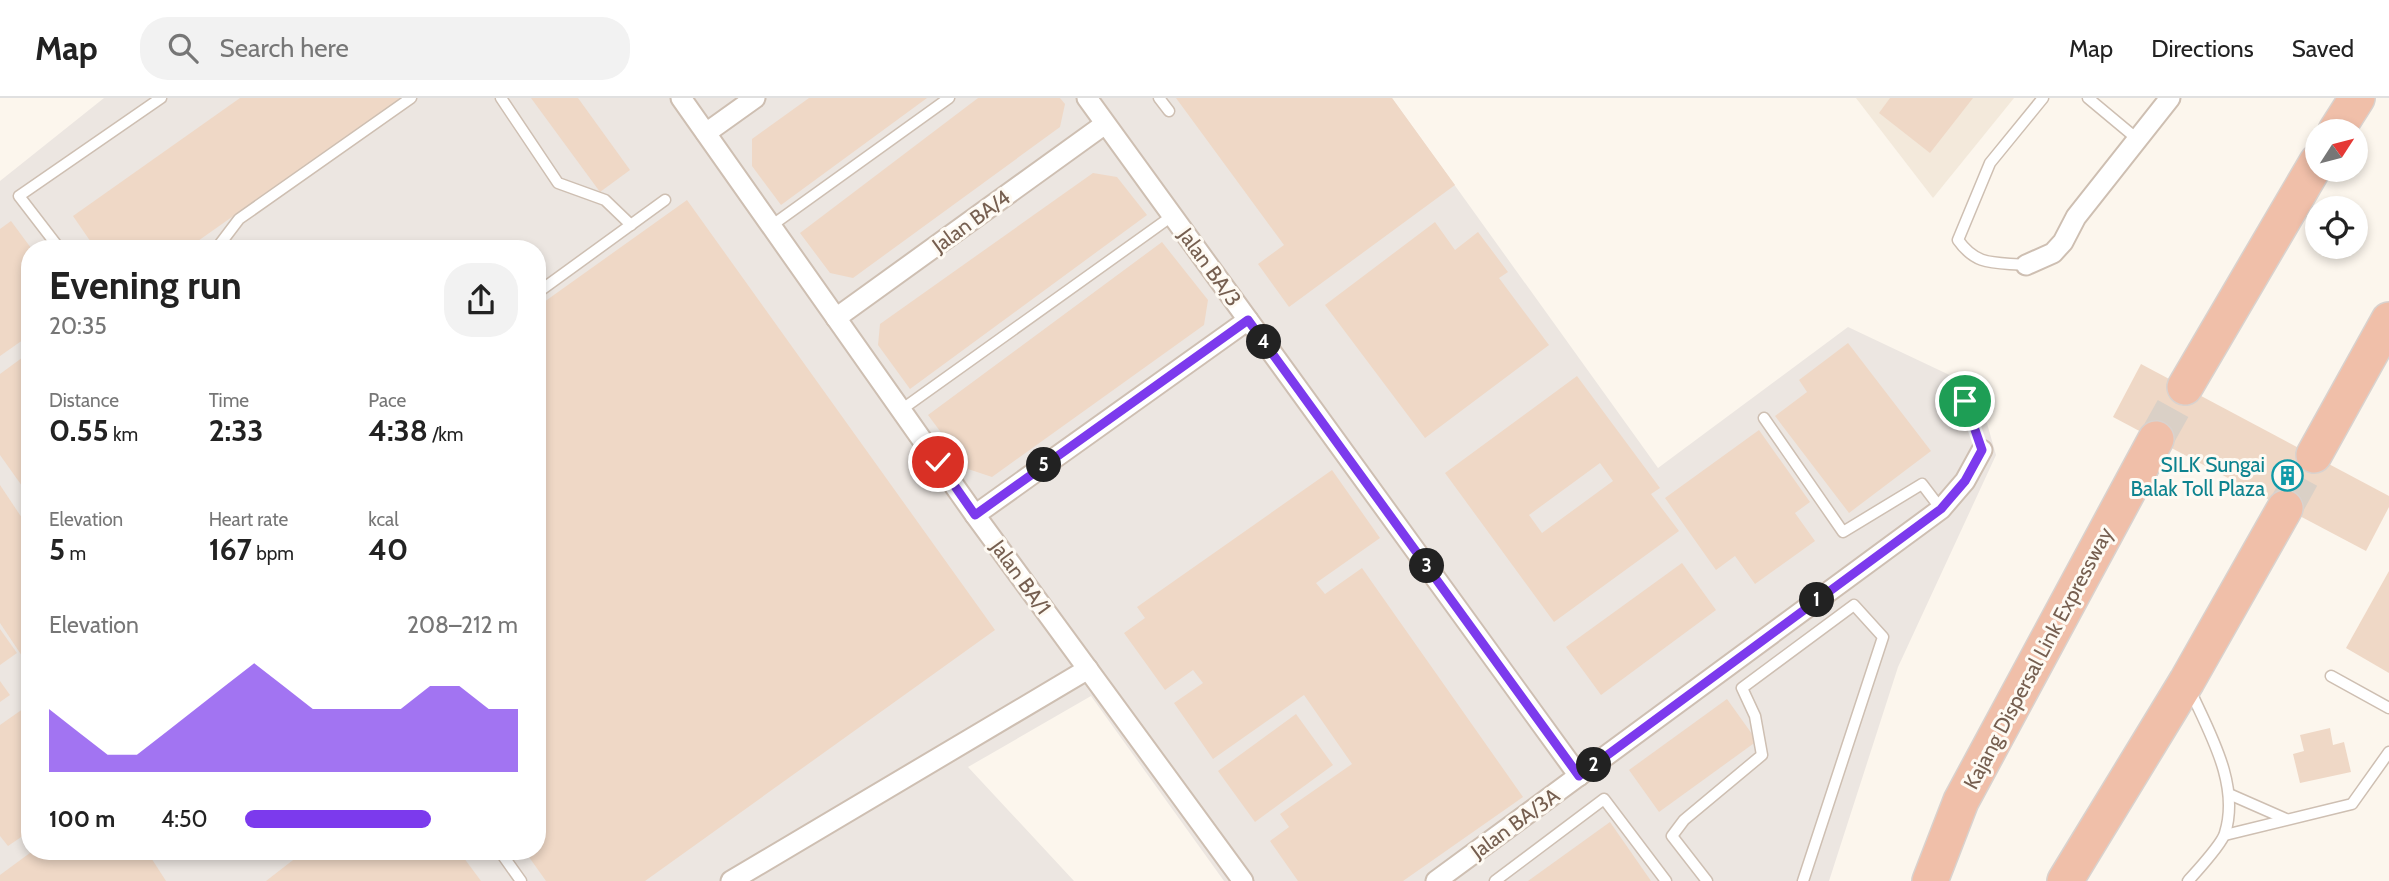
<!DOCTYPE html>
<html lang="en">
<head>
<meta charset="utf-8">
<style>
  body { margin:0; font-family:Cabin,sans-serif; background:#f2f2f2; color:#222; height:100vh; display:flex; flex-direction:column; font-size:26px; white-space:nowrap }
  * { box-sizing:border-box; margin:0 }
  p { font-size:23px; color:#767676 }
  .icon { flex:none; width:38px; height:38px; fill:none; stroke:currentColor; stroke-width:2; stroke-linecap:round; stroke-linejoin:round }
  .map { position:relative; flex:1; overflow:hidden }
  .sheet { position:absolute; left:21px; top:142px; width:525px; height:620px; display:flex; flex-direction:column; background:#fff; border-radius:28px; box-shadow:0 4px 10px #0003 }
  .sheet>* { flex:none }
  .needle { width:46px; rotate:54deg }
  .tools { position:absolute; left:2305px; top:21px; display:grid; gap:14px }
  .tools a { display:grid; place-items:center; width:63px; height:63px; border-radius:50%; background:#fff; box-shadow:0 4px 10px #0003; font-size:35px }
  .pin { position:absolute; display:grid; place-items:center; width:60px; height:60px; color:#fff; margin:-30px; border:4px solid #fff; border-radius:50%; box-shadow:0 2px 7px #0007 }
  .km { position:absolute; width:35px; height:35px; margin:-18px; border-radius:50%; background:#222; color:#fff; font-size:19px; line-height:35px; text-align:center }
  .round { display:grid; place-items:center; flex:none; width:74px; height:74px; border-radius:28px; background:#f2f2f2 }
  .summary { display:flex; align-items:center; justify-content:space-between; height:119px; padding:0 28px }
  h1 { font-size:38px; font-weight:800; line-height:52px }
  .metrics { display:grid; grid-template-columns:repeat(3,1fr); gap:10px; height:119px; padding:7px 28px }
  .metrics div { display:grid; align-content:center }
  .metrics b { font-size:30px; font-weight:800 }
  .metrics small { font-size:19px; font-weight:400 }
  .metrics p { font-size:19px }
  .chart { height:196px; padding:14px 28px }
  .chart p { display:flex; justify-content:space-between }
  .chart svg { width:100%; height:126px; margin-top:7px; fill:#7c3aed; opacity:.7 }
  ul { padding:0 28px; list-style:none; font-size:23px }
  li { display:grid; grid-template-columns:112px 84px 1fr; align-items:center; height:52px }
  li i { height:18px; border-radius:9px; background:#7c3aed }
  header { display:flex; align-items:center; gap:42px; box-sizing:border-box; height:98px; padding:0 35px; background:#fff; border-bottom:2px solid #e0e0e0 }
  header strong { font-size:33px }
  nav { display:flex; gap:38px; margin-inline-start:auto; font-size:24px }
  .search { width:490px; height:63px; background:#f2f2f2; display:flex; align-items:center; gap:18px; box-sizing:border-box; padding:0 24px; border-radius:28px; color:#767676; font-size:26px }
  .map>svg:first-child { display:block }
</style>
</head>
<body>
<header>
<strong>Map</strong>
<div class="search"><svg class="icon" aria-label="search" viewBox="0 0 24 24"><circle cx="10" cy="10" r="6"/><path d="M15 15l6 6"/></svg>Search here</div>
<nav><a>Map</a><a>Directions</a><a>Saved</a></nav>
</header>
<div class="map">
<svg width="2389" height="783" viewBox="0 0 2389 783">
  <rect width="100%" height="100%" fill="#fcf6ed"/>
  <polygon fill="#f3e9db" points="1856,0 2014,0 1933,100"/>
  <path fill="#ece6e1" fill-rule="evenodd" d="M104 0H1392L1658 370 1848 229 1977 290 1996 357 1898 569 1829 783H1224L1091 598 968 669 1074 783H0V83ZM30 150H537V752H30Z"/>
  <g fill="#efd8c6" fill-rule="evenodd">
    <polygon points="240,0 401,0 188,150 95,150 73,118"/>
    <polygon points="531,0 578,0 630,72 600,94"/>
    <polygon points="809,0 927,0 781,107 752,68 752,41"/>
    <polygon points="978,0 1060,0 1065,6 1060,29 853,180 830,175 800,135"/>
    <polygon points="1176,0 1392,0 1455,87 1289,209 1258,166 1284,147"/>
    <polygon points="1890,0 1973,0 1930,55 1879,15"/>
    <polygon points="1093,75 1117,79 1147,117 910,291 878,247 880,226"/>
    <polygon points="687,102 995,532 645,783 546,783 524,752 537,752 537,209"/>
    <polygon points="11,123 31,150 30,237 0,258 0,131"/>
    <polygon points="1435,124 1455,152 1478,134 1508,174 1499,180 1549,247 1425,340 1325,207"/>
    <polygon points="1162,144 1208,202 1204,227 992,379 968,371 928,317"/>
    <polygon points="1848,245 1931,353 1849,415 1775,318 1807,294 1799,282"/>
    <polygon points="30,254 30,393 27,395 0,357 0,276"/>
    <polygon points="2141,266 2389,398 2389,409 2366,453 2113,319"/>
    <path d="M1577 278 1660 390 1651 396 1679 433 1554 524 1445 375ZM1600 365 1613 383 1542 435 1529 417Z"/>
    <polygon points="1759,332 1810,404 1795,415 1815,443 1755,486 1735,458 1716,472 1665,400"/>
    <polygon points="1332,372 1380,440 1316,485 1325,496 1362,470 1523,699 1403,783 1298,783 1270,743 1289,729 1280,716 1352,666 1304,597 1213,661 1174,605 1203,585 1193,572 1165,592 1124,535 1145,520 1137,509"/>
    <polygon points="0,387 30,432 30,570 0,525"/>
    <polygon points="1682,465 1716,512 1601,597 1566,549"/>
    <polygon points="2389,473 2389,575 2346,550"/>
    <polygon points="0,531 17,555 0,567"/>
    <polygon points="0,583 10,597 0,604"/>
    <polygon points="1727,601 1757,643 1659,714 1629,672"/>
    <polygon points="30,606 30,733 8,748 0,738 0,627"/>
    <polygon points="1296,616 1333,667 1255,724 1218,673"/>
    <polygon points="2330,630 2333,647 2344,644 2351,674 2300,685 2293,656 2304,653 2300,637"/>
    <polygon points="1610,724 1651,783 1528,783"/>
    <polygon points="34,752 146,752 166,783 0,783 0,777"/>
    <polygon points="151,752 169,752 157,761"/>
    <polygon points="306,752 458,752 481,783 266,783"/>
  </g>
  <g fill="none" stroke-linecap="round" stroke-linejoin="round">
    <g stroke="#dad0c6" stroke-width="35" stroke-dasharray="35 18" stroke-linecap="butt">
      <polyline points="2156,341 2185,289"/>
      <polyline points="2285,410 2314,357"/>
    </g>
    <defs>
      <g id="service">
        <polyline points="501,0 558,85 605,102 631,127"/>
        <polyline points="1159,0 1169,13"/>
        <polyline points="2088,0 2136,40"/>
        <polyline points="771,128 949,0"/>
        <polyline points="59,150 19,98 161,0"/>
        <polyline points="217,150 239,121 411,0"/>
        <path d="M2026 167C1995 164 1977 169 1958 142L1990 65 2043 0"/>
        <polyline points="537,195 665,102"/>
        <polyline points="1965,303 1982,352"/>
        <polyline points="901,312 1172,118"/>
        <polyline points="1764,320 1843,434 1922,386 1941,411"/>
        <polyline points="2331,578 2389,610"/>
        <polyline points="2229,696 2286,721"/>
        <polyline points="2225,737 2352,706 2389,654"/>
        <polyline points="499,752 521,783"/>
        <polyline points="1495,783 1604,701 1666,783"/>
        <polyline points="1707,783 1672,738 1684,722 1762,657 1755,618 1742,590 1854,507 1883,539 1803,783"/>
        <path d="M2188 783C2197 773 2222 746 2225 735 2240 687 2210 636 2191 594"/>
      </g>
      <g id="minor">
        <polyline points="681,0 975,417 1243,783"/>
        <polyline points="1087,0 1579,678"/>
        <polyline points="706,35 755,0"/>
        <polyline points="2026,167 2053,155 2063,144 2076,119 2170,0"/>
        <polyline points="836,220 1105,26"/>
        <polyline points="975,417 1248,222"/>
        <polyline points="731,783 1088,571"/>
        <polyline points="1436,783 1941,411 1965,383 1982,352"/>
      </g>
      <g id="motorway">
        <polyline points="2336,33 2357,0"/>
        <polyline points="2185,289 2317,64"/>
        <polyline points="2314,357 2389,222"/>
        <polyline points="1930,783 1961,703 2156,341"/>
        <polyline points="2065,783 2187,583 2285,410"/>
      </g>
    </defs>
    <use href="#service" stroke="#cebfb2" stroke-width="13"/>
    <use href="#minor" stroke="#cebfb2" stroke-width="23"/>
    <use href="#motorway" stroke="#d9d2ce" stroke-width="38"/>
    <use href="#service" stroke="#fff" stroke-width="10"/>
    <use href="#minor" stroke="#fff" stroke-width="19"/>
    <use href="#motorway" stroke="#f0bfa9" stroke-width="35"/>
  </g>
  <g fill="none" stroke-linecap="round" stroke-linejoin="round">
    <defs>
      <polyline id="route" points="938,364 975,417 1248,222 1579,678 1941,411 1965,383 1982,352 1965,303"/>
    </defs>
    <use href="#route" stroke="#fff" stroke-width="14"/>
    <use href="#route" stroke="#7c3aed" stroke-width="9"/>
  </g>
  <defs>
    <symbol id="building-ring" viewBox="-11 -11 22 22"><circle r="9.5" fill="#fefaf3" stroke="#0f9aa8" stroke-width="1.5"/><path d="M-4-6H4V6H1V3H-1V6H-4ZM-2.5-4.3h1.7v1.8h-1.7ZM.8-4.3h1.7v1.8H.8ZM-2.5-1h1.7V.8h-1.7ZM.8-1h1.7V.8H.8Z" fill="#0f9aa8"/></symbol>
  </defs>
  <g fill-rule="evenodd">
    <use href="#building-ring" x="2270" y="360" width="35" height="35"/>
  </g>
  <g text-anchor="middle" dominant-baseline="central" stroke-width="6" stroke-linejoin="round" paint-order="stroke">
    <g font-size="21" fill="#765f50" stroke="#fefaf3">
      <text transform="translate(971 123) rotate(-36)">Jalan BA/4</text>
      <text transform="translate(1210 169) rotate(54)">Jalan BA/3</text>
      <text transform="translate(1021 479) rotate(54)">Jalan BA/1</text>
      <text transform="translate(2038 560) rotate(-62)">Kajang Dispersal Link Expressway</text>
      <text transform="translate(1515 725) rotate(-36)">Jalan BA/3A</text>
    </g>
    <g font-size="21" fill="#0d838f" stroke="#fefaf3" text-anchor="end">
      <text x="2265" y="366">SILK Sungai<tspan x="2265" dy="24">Balak Toll Plaza</tspan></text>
    </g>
  </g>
</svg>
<div class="tools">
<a><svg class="needle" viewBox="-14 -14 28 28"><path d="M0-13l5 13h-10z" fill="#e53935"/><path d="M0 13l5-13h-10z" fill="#767676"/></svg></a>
<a><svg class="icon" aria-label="locate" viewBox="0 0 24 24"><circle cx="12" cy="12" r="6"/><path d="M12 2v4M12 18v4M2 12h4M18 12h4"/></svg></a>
</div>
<div class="pin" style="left:1965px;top:303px;background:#1e9e55"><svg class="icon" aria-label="arrive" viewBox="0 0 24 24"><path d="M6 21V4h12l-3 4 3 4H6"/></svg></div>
<div class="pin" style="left:938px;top:364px;background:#d93025"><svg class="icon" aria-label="check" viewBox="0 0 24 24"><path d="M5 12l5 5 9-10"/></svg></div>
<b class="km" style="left:1817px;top:502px">1</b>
<b class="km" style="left:1594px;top:667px">2</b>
<b class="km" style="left:1427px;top:468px">3</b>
<b class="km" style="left:1264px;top:244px">4</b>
<b class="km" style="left:1044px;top:367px">5</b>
<section class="sheet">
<div class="summary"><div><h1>Evening run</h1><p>20:35</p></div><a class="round"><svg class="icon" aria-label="share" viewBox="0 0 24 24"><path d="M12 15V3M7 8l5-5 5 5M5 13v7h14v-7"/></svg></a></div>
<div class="metrics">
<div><p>Distance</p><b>0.55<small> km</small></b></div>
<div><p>Time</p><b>2:33</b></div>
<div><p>Pace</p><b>4:38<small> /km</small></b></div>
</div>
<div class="metrics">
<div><p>Elevation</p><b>5<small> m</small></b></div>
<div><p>Heart rate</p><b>167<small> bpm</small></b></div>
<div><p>kcal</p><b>40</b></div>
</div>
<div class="chart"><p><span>Elevation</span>208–212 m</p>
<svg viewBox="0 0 160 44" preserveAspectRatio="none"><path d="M0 44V22L10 30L20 38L30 38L40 30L50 22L60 14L70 6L80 14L90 22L100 22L110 22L120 22L130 14L140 14L150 22L160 22V44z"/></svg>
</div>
<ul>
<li><b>100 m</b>4:50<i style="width:68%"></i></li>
</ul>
</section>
</div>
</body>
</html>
